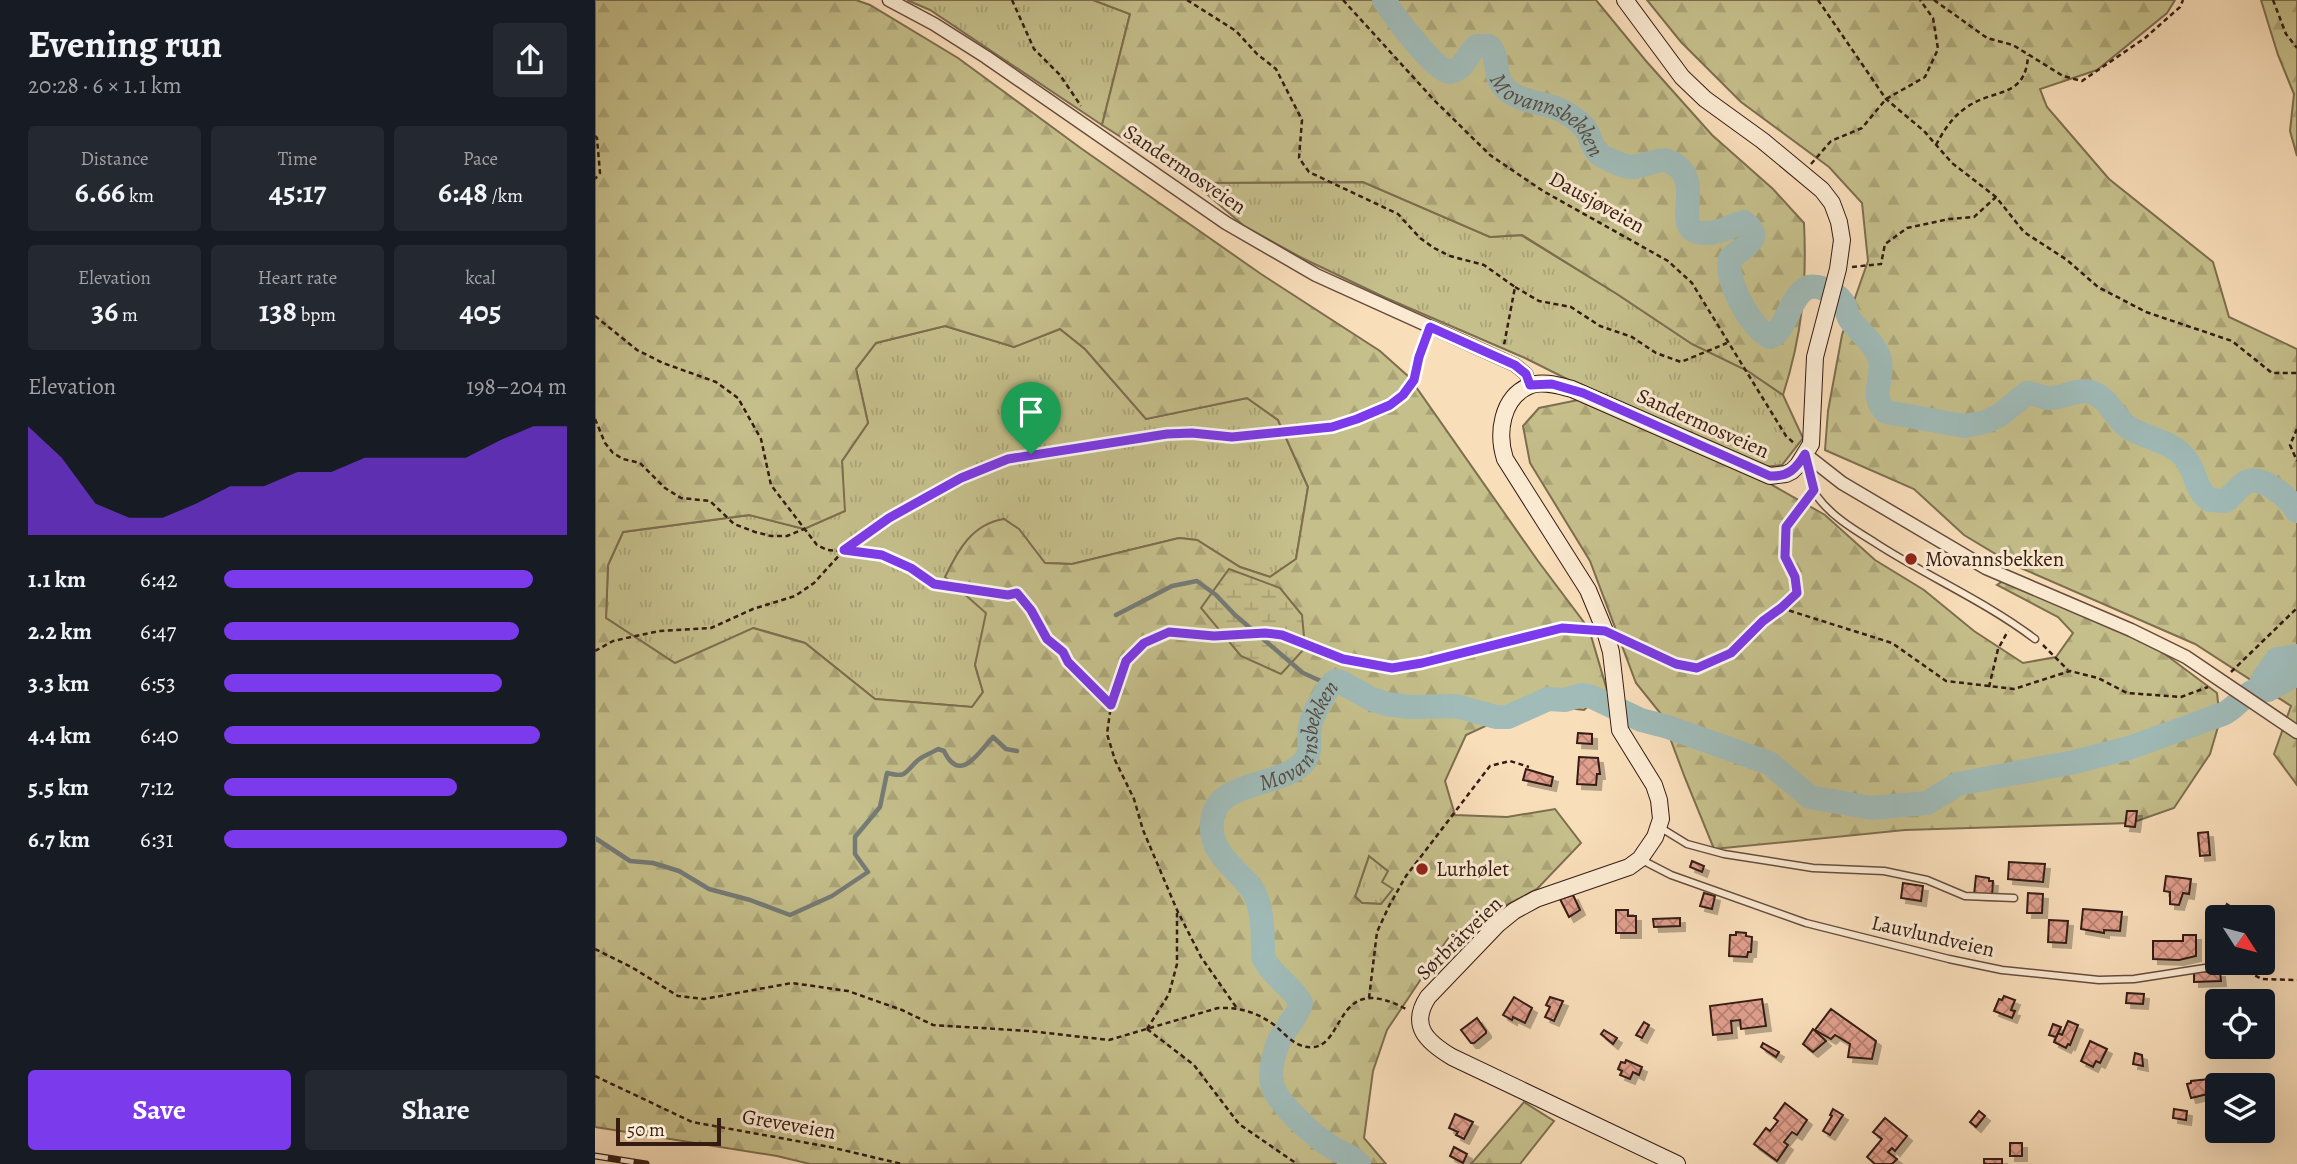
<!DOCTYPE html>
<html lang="en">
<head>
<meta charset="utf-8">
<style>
  body { margin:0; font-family:Alegreya,serif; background:#242831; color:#f1f3f6; height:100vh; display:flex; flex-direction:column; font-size:26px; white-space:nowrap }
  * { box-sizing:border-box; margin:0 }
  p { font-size:23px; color:#9ea1a6 }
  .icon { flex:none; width:38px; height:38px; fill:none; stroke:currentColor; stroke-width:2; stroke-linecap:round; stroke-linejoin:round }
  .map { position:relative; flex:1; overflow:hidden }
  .sheet { display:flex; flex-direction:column; background:#171b24; width:595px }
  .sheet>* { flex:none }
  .needle { width:46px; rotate:126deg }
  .tools { position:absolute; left:1610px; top:905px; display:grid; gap:14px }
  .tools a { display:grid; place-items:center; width:70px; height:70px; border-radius:7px; background:#171b24; box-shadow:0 7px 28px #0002; font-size:35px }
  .scale { position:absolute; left:21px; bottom:18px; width:105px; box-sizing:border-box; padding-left:7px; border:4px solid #351c13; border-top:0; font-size:19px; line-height:24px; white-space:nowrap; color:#351c13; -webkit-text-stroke:5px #fbead2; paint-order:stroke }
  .pin { position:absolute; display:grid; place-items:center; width:60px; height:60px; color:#fff; margin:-72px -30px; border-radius:50% 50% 50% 0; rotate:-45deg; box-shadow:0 0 7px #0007 }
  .pin .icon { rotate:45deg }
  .round { display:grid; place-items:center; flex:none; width:74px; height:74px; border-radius:7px; background:#242831 }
  .summary { display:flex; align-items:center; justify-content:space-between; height:119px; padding:0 28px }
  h1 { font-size:38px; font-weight:700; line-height:52px }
  .metrics { display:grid; grid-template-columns:repeat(3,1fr); gap:10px; height:119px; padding:7px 28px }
  .metrics div { display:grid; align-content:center; border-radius:7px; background:#242831; text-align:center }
  .metrics b { font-size:30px; font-weight:700 }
  .metrics small { font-size:19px; font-weight:400 }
  .metrics p { font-size:19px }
  .chart { height:196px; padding:14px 28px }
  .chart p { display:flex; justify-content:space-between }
  .chart svg { width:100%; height:126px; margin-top:7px; fill:#7c3aed; opacity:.7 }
  .action { display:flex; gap:14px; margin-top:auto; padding:14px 28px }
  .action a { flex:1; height:80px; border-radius:7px; background:#7c3aed; color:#fff; font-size:28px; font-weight:700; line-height:80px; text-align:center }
  .action a+a { background:#242831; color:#f1f3f6 }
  ul { padding:0 28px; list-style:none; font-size:23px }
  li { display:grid; grid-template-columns:112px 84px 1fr; align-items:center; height:52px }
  li i { height:18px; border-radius:9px; background:#7c3aed }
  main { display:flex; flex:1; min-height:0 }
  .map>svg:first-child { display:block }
</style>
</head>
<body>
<main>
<section class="sheet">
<div class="summary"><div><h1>Evening run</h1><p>20:28 · 6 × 1.1 km</p></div><a class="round"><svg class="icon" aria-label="share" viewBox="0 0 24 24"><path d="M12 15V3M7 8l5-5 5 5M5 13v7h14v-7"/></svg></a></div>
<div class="metrics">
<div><p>Distance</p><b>6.66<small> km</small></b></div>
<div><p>Time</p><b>45:17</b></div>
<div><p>Pace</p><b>6:48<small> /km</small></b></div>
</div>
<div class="metrics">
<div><p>Elevation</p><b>36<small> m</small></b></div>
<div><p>Heart rate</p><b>138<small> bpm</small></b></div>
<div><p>kcal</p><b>405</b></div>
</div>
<div class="chart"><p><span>Elevation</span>198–204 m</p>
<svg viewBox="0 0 160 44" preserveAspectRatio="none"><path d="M0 44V6L10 17L20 33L30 38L40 38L50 33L60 27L70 27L80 22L90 22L100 17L110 17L120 17L130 17L140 11L150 6L160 6V44z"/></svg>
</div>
<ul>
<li><b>1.1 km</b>6:42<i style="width:90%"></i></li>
<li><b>2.2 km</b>6:47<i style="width:86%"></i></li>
<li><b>3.3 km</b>6:53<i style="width:81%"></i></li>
<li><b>4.4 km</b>6:40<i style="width:92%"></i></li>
<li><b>5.5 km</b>7:12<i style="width:68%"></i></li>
<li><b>6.7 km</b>6:31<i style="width:100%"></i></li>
</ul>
<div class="action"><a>Save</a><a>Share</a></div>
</section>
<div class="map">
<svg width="1702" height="1164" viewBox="0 0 1702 1164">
  <defs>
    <pattern id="grass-tufts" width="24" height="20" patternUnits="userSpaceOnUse" patternTransform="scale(1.75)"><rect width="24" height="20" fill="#c5bf8b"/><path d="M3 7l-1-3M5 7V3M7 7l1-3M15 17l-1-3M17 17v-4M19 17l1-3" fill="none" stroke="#aaa477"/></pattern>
    <pattern id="forest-firs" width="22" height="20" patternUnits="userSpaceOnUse" patternTransform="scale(1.75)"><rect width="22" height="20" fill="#c5bf8b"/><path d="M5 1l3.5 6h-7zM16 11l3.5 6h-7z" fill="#aaa477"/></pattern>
    <pattern id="wetland-marsh" width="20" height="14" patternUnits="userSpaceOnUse" patternTransform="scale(1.75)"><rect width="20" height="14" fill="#c5bf8b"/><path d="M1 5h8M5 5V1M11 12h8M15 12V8" fill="none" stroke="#aaa477"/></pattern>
    <pattern id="building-cross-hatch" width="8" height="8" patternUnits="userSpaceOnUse" patternTransform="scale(1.75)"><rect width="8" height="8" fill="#e19f8d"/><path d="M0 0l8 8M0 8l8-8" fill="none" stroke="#b78172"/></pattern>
    <filter id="shadow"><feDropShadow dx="5" dy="5" stdDeviation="0" flood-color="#0004"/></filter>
  </defs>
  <rect width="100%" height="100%" fill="#f9deba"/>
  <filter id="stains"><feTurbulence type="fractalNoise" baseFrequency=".00286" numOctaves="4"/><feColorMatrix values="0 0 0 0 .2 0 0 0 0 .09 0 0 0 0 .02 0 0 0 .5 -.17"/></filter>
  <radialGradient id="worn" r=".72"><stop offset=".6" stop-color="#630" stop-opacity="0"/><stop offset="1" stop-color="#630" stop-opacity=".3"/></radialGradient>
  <g fill="url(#grass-tufts)" stroke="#7d6e4f" stroke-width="2">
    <polygon points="312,0 498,0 535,14 507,125 335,10"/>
    <polygon points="768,182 895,237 926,235 1022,294 1097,344 1153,371 1188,395 1208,438 1187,465 1169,467 978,382 930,358 791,298 707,258 649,226 599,183"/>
    <polygon points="350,326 419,347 465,329 490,349 551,419 652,398 683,420 713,487 701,559 675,577 645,567 602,540 584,538 477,564 450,563 423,529 409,519 390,627 380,665 388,692 377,707 280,699 210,643 159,628 81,664 11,618 13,565 28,532 155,515 209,529 249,511 247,461 273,423 261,369 281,343"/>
    <polygon points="774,856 793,871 798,889 786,904 767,903 760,896"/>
  </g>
  <g fill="url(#forest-firs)" stroke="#7d6e4f" stroke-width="2" fill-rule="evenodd">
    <path d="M0 0H261L275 5 363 58 487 149 666 274 785 351 814 377 943 561 994 629 1012 690 989 710 938 704 871 735 850 781 860 815 912 817 960 809 986 843 942 889 856 934 792 1030 778 1071 769 1138 791 1164H215L182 1156 0 1127ZM350 326 419 347 465 329 490 349 551 419 652 398 683 420 713 487 701 559 675 577 645 567 602 540 584 538 477 564 450 563 424 529 409 519C377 524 363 550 350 577L391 613 380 665 388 692 377 707 280 699 210 643 158 628 80 663 11 618 13 565 28 532 154 515 209 529 250 511 247 461 273 423 261 369 281 343ZM774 856 793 871 787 882 798 889 786 904 767 903 760 897Z"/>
    <path d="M498 0H1001L1051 61 1117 135 1178 189 1209 223C1212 286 1207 335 1188 395L1153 371 1097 344 1022 294 927 235 895 237 768 182 599 183 507 125 535 14Z"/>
    <polygon points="1052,0 1580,0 1572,13 1502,70 1445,89 1452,107 1514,179 1618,262 1634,317 1702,349 1702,785 1679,754 1696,706 1600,644 1419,565 1369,535 1319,489 1230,450 1233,411 1247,335 1273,261 1267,203 1234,167 1146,102 1086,42"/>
    <polygon points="1666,0 1702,0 1702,156 1695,131 1699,94 1683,55"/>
    <polygon points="983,400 1170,481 1230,515 1280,560 1329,590 1379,631 1428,663 1461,657 1478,633 1463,617 1402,585 1411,579 1555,643 1622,693 1625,720 1615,754 1579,808 1536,823 1310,830 1119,849 1090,778 1066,714 1041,683 995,561 935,463 928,426 944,408"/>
    <polygon points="929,1102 959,1121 925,1164 876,1164"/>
  </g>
  <polygon fill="url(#wetland-marsh)" stroke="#7d6e4f" stroke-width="2" points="634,569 685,588 707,615 710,648 686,674 646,656 606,608"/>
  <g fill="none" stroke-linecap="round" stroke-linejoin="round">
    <g stroke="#757b76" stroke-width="4.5">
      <polyline points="521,615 577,586 602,581 621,595 640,615 708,673 735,685"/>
      <path d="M0 838 35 861 58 863 84 871 114 889 155 900 195 915 237 896 273 872 260 854V837L285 807 292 773C312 778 309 773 322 761 327 756 337 753 343 749L349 751C365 785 384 752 398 737L411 749 422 751"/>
    </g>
    <g stroke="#a0bbb8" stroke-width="24">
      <path id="s1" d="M789 0C797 13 841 73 855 72 870 70 872 53 882 46H894C905 57 898 74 908 86 922 104 953 101 971 113 978 117 987 123 991 130 996 137 997 148 1004 154 1007 157 1023 163 1027 165 1045 173 1062 153 1079 164 1113 185 1069 235 1114 233 1127 233 1136 225 1149 222 1173 240 1144 248 1135 259 1130 280 1156 329 1175 337 1192 331 1193 298 1213 287 1224 285 1240 292 1247 301 1252 307 1251 315 1256 321 1266 334 1280 343 1285 360 1289 379 1274 396 1291 412L1370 426 1390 422 1405 415 1432 393C1439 393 1445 397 1453 398 1467 399 1481 388 1495 392 1512 396 1518 414 1530 425 1548 439 1577 440 1591 459 1602 473 1600 491 1615 500L1630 501C1638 496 1643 487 1651 482 1667 474 1694 498 1702 511"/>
      <polyline points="1664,688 1669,677 1682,659 1702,656"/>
      <path id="s2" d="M764 1164C755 1154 742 1152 732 1144 717 1134 685 1105 679 1089 673 1077 678 1058 682 1046 687 1030 702 1019 706 1003 697 986 676 975 668 957 668 939 668 916 662 899 652 871 609 858 618 816 626 779 693 787 711 759 717 749 713 738 715 727 716 717 732 687 740 681L746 682 776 699 792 704 815 707 861 706 901 717H913L953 699 970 700 987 695 997 697 1046 720 1073 727 1174 763 1215 797 1276 808 1332 803 1363 784 1479 762 1534 748 1628 714C1645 706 1653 685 1673 690L1702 674"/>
    </g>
  </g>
  <g fill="url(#building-cross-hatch)" stroke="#351c13" stroke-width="2" filter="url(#shadow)">
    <polygon points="983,733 997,734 997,744 982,743"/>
    <polygon points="984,757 1003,758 1005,774 1002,774 1001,785 982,784"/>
    <polygon points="931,769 958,777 956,786 928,780"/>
    <polygon points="1532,811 1542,811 1540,827 1530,826"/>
    <polygon points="1613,832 1615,855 1605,856 1603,833"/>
    <polygon points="1097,861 1109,866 1107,872 1095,867"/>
    <polygon points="1414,862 1450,864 1448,882 1413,879"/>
    <polygon points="1381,876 1394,878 1394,881 1398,881 1397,896 1379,895"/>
    <polygon points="1571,876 1596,879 1594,894 1588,893 1584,905 1575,904 1575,892 1569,891"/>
    <polygon points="1308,883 1328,886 1326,901 1306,898"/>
    <polygon points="1109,893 1120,896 1117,909 1105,906"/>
    <polygon points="1433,893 1448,894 1447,913 1432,913"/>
    <polygon points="978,895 985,910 974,917 965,899"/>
    <polygon points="1632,904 1643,911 1639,917 1625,917"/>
    <polygon points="1488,909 1527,912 1525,931 1509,930 1509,933 1486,929"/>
    <polygon points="1021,910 1033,910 1033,916 1041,916 1041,933 1021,933"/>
    <polygon points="1085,918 1085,926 1059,927 1058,919"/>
    <polygon points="1454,920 1473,921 1471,943 1453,942"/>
    <polygon points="1141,932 1151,933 1151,936 1157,937 1156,952 1153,952 1152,957 1134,956 1135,935 1141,935"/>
    <polygon points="1588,935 1601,935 1601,956 1584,960 1558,959 1558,941 1588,941"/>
    <polygon points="1599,971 1625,972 1626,981 1599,982"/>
    <polygon points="1532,993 1549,994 1548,1004 1531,1003"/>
    <polygon points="1409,996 1420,1000 1416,1010 1420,1011 1417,1018 1399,1011 1404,999 1407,1000"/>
    <polygon points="919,997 937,1008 930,1023 918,1017 917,1020 908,1015"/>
    <polygon points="955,997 968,1001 959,1021 950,1017 955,1007 951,1005"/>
    <polygon points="1167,999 1171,1026 1146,1029 1145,1020 1136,1021 1137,1033 1118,1035 1115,1006"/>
    <polygon points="1236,1009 1281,1041 1277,1059 1253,1057 1255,1044 1240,1035 1236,1039 1220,1030"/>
    <polygon points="882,1018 891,1031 891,1033 879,1043 876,1043 866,1030"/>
    <polygon points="1473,1021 1483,1025 1475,1045 1473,1044 1471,1048 1459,1042 1463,1033 1467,1035"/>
    <polygon points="1049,1022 1054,1025 1047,1038 1041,1035"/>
    <polygon points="1458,1024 1466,1027 1461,1037 1454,1035"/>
    <polygon points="1218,1029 1231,1041 1218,1052 1208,1044"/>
    <polygon points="1009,1030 1022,1038 1018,1044 1006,1034"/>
    <polygon points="1495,1041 1512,1049 1505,1063 1501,1061 1498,1067 1486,1061"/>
    <polygon points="1168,1043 1184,1052 1181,1057 1166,1047"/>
    <polygon points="1540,1053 1547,1055 1548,1066 1538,1064"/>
    <polygon points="1031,1060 1047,1067 1044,1075 1038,1072 1035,1079 1025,1075 1027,1071 1023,1069 1026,1062 1030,1063"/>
    <polygon points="1614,1079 1617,1093 1596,1098 1592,1084 1596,1083 1596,1081"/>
    <polygon points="1190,1103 1212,1120 1202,1135 1197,1132 1189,1142 1193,1145 1182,1161 1159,1144 1171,1128 1175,1131 1183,1121 1179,1118"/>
    <polygon points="1238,1109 1248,1115 1235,1135 1228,1131 1237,1116 1235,1115"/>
    <polygon points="1579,1109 1592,1111 1591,1120 1578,1118"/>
    <polygon points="1384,1111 1390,1116 1381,1127 1375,1122"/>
    <polygon points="860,1114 878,1122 869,1139 861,1135 863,1132 854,1128"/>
    <polygon points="1290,1118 1312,1136 1300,1151 1297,1148 1293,1152 1302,1159 1297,1164 1280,1164 1272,1157 1287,1139 1278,1132"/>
    <rect x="1415" y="1143" width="12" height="13"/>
    <polygon points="859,1147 872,1154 868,1163 855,1156"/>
    <polygon points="1389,1159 1407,1159 1407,1164 1392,1164 1389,1163"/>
  </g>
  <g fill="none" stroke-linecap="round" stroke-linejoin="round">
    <defs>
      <g id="lane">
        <path d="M1211 459C1215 472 1214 483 1221 495 1236 516 1258 529 1279 542 1331 576 1390 601 1440 639"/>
        <polyline points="1066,828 1092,844 1129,854 1218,868 1289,871 1332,880 1370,896 1419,898"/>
        <polyline points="1047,860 1076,875 1211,923 1354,959 1407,970 1504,980 1539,979 1636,964"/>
      </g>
      <g id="street">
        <polyline points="294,0 339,24 391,57 631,223 721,275 920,365 931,374 935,385"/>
        <polyline points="1210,454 1247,483 1391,568 1536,630 1591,657 1702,732"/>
      </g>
      <path id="secondary" d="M1030 0 1087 77 1110 99 1168 141 1227 190 1237 203 1244 222 1247 240 1243 269 1220 357 1216 444 1203 465 1197 471 1191 474 1175 476 977 389C965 386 946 380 934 386 906 398 902 434 910 459L993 590 1010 631 1016 652 1025 730 1059 785 1064 800 1066 819 1060 837 1045 859 1034 867 941 899 919 911 903 924 833 997C814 1026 832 1042 857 1057L1082 1164"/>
    </defs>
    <use href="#lane" stroke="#664c3d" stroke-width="9"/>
    <use href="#street" stroke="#664c3d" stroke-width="15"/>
    <use href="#secondary" stroke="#351c13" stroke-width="18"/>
    <g stroke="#351c13" stroke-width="2.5" stroke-dasharray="5 3.5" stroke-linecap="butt">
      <polyline points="417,0 439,49 465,75 486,106"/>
      <polyline points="592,0 641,31 662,54 681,69 707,120 704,158 714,172 803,214 825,238 839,248 855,256 889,265 920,287 909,345"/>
      <polyline points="748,0 839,100 895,155 948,191 1073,261 1097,283 1191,436 1200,444"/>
      <polyline points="1223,0 1291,99 1329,131 1357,163 1401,197 1429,232 1472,260 1503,287 1551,312 1637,341 1677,373 1702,373"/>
      <polyline points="1339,0 1392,38 1418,45 1468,76 1487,81 1550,38 1585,7 1588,0"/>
      <polyline points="1678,0 1691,34 1702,48"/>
      <polyline points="0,136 2,138 5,173 0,179"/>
      <path d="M1341 145C1349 130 1357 117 1372 107 1399 88 1431 99 1433 55"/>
      <polyline points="1216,164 1236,141 1267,128 1291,99 1330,77 1343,49 1338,18 1325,0"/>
      <polyline points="1257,267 1286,264 1290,244 1312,228 1354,219 1379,217 1401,197"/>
      <polyline points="920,287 944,301 976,307 1005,326 1037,337 1061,353 1086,362 1132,343"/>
      <polyline points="0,316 42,350 68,363 121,382 143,398 166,439 176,485 222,545 232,550 287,555 316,568 339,585 413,595 422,593 436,610 451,639 468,652 473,662 516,705"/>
      <polyline points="0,419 10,443 18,453 28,459 45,463 70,488 86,498 115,501 139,524 160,532 176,536 192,536 209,529"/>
      <polyline points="1702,429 1695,445 1702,461"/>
      <polyline points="1186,608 1297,643 1351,681 1419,689 1475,671 1503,678 1532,693 1586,697 1613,687"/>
      <path d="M1028 639C1046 647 1084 671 1103 668 1133 662 1147 638 1168 620 1179 611 1191 603 1202 593 1200 580 1196 572 1192 560 1182 534 1198 517 1212 498"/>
      <polyline points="1448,645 1473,670"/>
      <polyline points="0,651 18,641 64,631 116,628 158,609 200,596 219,583 249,550 294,518 366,478 413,459 572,434 597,433 637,437 737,427 762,419 795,405 808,395 819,379 829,339"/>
      <polyline points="1636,672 1702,608"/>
      <polyline points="1394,687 1403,649 1413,631"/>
      <path d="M0 949 38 968 83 996 109 999 197 983 253 991 307 1010 338 1025 434 1031 514 1040 623 1008C644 1007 661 1012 678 1024 691 1034 700 1049 719 1047 751 1043 740 970 813 1010"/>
      <polyline points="1645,968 1667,979 1702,980"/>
      <polyline points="774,998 782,932 794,906 811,876 895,766 915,761 934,767"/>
      <polyline points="641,1007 606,957 582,910 548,830 539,799 520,760 512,734 516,705 531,661 549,643 574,632 619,636 670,633 687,635 748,659 797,668 858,656 951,630 967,628 995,630"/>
      <polyline points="552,1029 599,1065 644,1124 702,1164"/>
      <polyline points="552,1029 574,994 582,964 582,913"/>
      <polyline points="0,1076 97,1122 235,1147 307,1164"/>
    </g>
    <use href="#lane" stroke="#fbead2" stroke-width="6"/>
    <use href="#street" stroke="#fbead2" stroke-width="12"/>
    <use href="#secondary" stroke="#fbead2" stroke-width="16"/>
    <defs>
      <polyline id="rail" points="0,1156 51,1164"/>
    </defs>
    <use href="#rail" stroke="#351c13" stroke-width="7"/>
    <use href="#rail" stroke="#fbead2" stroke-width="4.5" stroke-dasharray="13" stroke-linecap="butt"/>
  </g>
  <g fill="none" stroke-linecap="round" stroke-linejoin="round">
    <defs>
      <path id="route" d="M835 327 920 365 931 374 935 385 957 384 988 393 1175 476C1193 477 1201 469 1210 454L1219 490 1191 527 1190 557 1200 577 1202 593 1186 608 1168 621 1136 653 1102 668 1081 664 1010 631 967 628 827 663 797 668 748 659 687 635 670 633 619 636 574 632 549 643 531 661 516 705 473 662 468 652 452 639 436 610 422 593 413 595 339 584 316 568 287 555 249 550 294 518 366 478 413 459 572 434 597 433 637 437 737 427 762 419 795 405 808 395 819 380 824 357Z"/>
    </defs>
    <use href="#route" stroke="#fff" stroke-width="14"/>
    <use href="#route" stroke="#7c3aed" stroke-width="9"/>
  </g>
  <g fill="#8f2418" stroke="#fbead2" stroke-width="2.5">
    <circle cx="1316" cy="559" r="7"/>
    <circle cx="827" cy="869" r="7"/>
  </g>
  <g text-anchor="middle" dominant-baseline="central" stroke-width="6" stroke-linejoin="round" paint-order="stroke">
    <g font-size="21" fill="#351c13" stroke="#fbead2">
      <text transform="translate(590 169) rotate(34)">Sandermosveien</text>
      <text transform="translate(1002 202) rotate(29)">Dausjøveien</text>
      <text transform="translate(1108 423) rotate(24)">Sandermosveien</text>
      <text transform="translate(1338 936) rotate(13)">Lauvlundveien</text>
      <text transform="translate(864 938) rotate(-44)">Sørbråtveien</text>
      <text transform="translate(194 1124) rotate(10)">Greveveien</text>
    </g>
    <g font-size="21" fill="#351c13" stroke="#fbead2" text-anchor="start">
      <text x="1330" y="559">Movannsbekken</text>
      <text x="841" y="869">Lurhølet</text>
    </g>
    <g font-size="23" font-style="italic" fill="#554c45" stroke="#fbead2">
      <text stroke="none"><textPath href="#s1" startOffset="248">Movannsbekken</textPath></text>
      <text stroke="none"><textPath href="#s2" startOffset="553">Movannsbekken</textPath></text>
    </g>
  </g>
  <rect width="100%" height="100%" filter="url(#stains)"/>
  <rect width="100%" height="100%" fill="url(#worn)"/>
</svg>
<div class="tools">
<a><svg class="needle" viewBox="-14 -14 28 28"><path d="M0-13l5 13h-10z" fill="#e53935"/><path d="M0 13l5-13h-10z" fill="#9ea1a6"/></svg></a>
<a><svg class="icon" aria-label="locate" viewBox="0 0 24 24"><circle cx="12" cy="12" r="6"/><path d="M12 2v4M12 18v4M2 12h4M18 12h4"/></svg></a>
<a><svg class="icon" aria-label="layers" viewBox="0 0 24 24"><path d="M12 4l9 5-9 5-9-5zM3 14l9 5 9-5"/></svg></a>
</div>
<div class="scale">50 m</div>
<div class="pin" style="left:436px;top:454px;background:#1e9e55"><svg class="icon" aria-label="arrive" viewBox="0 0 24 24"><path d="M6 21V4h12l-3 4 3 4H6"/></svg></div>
</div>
</main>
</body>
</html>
